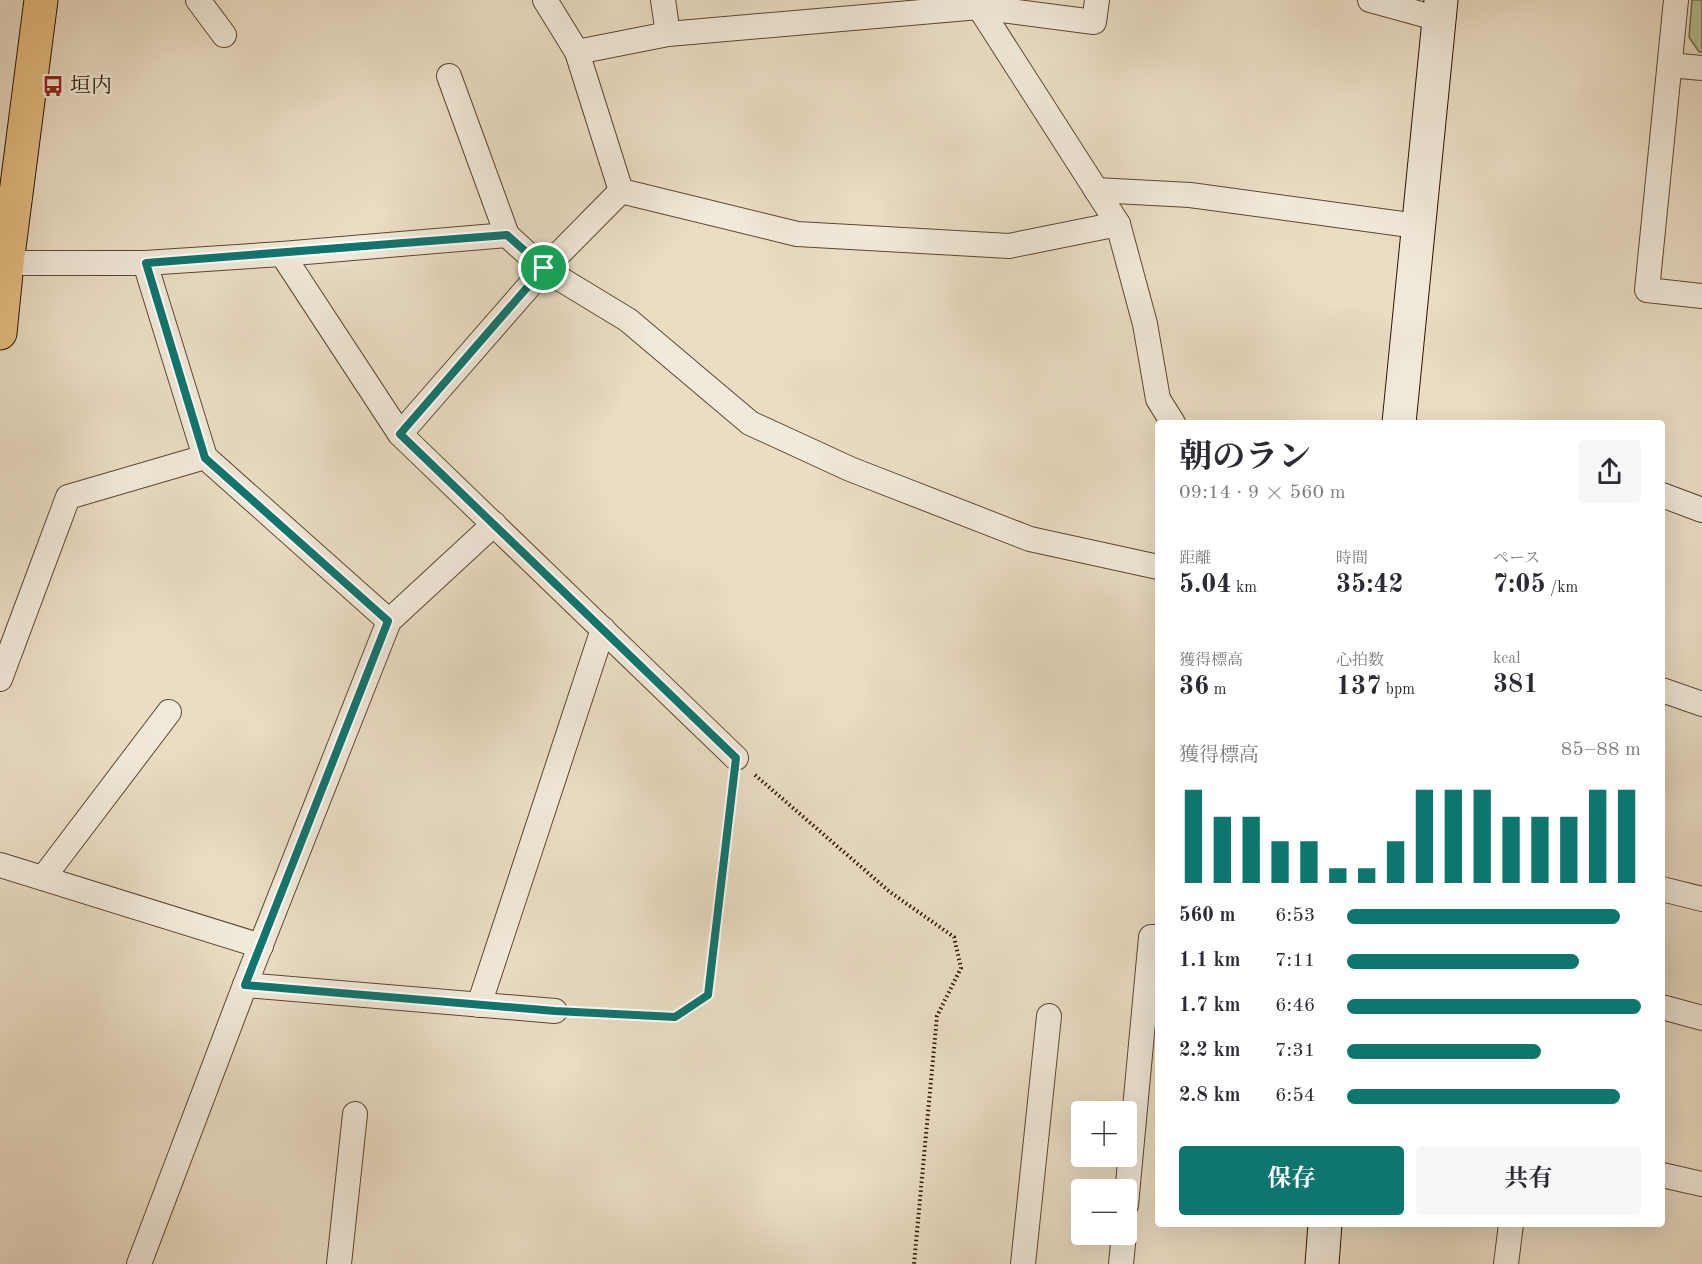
<!DOCTYPE html>
<html lang="ja">
<head>
<meta charset="utf-8">
<style>
  body { margin:0; font-family:"Old Standard TT","Noto Serif JP",serif; background:#f7f7f7; color:#2b2b33; height:100vh; display:flex; flex-direction:column; font-size:22px; white-space:nowrap }
  * { box-sizing:border-box; margin:0 }
  p { font-size:20px; color:#7c7c81 }
  .icon { flex:none; width:33px; height:33px; fill:none; stroke:currentColor; stroke-width:2; stroke-linecap:round; stroke-linejoin:round }
  .map { position:relative; flex:1; overflow:hidden }
  .sheet { position:absolute; left:1155px; top:420px; width:510px; height:807px; display:flex; flex-direction:column; background:#fff; border-radius:6px; box-shadow:0 6px 24px #0002 }
  .sheet>* { flex:none }
  .controls { position:absolute; left:1071px; top:1101px; display:grid; gap:12px }
  .controls a { display:grid; place-items:center; width:66px; height:66px; border-radius:6px; background:#fff; box-shadow:0 6px 24px #0002; font-size:30px }
  .pin { position:absolute; display:grid; place-items:center; width:51px; height:51px; color:#fff; margin:-26px; border:3px solid #fff; border-radius:50%; box-shadow:0 2px 6px #0007 }
  .round { display:grid; place-items:center; flex:none; width:63px; height:63px; border-radius:6px; background:#f7f7f7 }
  .overview { display:flex; align-items:center; justify-content:space-between; height:102px; padding:0 24px }
  h1 { font-size:33px; font-weight:700; line-height:45px }
  .stats { display:grid; grid-template-columns:repeat(3,1fr); gap:9px; height:102px; padding:6px 24px }
  .stats div { display:grid; align-content:center }
  .stats b { font-size:26px; font-weight:700 }
  .stats small { font-size:16px; font-weight:400 }
  .stats p { font-size:16px }
  .chart { height:168px; padding:12px 24px }
  .chart p { display:flex; justify-content:space-between }
  .chart svg { width:100%; height:108px; margin-top:6px; stroke:#0f766e; stroke-width:6 }
  .action { display:flex; gap:12px; margin-top:auto; padding:12px 24px }
  .action a { flex:1; height:69px; border-radius:6px; background:#0f766e; color:#fff; font-size:24px; font-weight:700; line-height:69px; text-align:center }
  .action a+a { background:#f7f7f7; color:#2b2b33 }
  ul { padding:0 24px; list-style:none; font-size:20px }
  li { display:grid; grid-template-columns:96px 72px 1fr; align-items:center; height:45px }
  li i { height:15px; border-radius:8px; background:#0f766e }
  .map>svg:first-child { display:block }
</style>
</head>
<body>
<div class="map">
<svg width="1702" height="1264" viewBox="0 0 1702 1264">
  <rect width="100%" height="100%" fill="#eaddc4"/>
  <filter id="stains"><feTurbulence type="fractalNoise" baseFrequency=".00333" numOctaves="4"/><feColorMatrix values="0 0 0 0 .2 0 0 0 0 .09 0 0 0 0 .02 0 0 0 .5 -.17"/></filter>
  <radialGradient id="worn" r=".72"><stop offset=".6" stop-color="#630" stop-opacity="0"/><stop offset="1" stop-color="#630" stop-opacity=".3"/></radialGradient>
  <polygon fill="#b8c093" stroke="#726a4a" stroke-width="1.5" points="1692,0 1702,0 1702,52 1699,52 1689,37"/>
  <g fill="none" stroke-linecap="round" stroke-linejoin="round">
    <defs>
      <g id="street">
        <polyline points="198,0 224,35"/>
        <polyline points="545,0 577,52"/>
        <polyline points="663,0 668,34"/>
        <polyline points="979,0 979,7 1118,224 1145,324 1158,399 1173,423"/>
        <polyline points="1370,0 1439,19"/>
        <polyline points="1676,0 1647,290 1702,296"/>
        <polyline points="1670,65 1702,68"/>
        <polyline points="449,76 507,235 544,269 628,320 750,423 850,469 1030,539 1158,567"/>
        <polyline points="1096,190 1190,195 1417,226"/>
        <polyline points="621,191 577,52 668,34 979,7 1094,22 1097,0"/>
        <polyline points="621,191 797,234 1009,246 1118,224"/>
        <polyline points="282,254 507,235"/>
        <polyline points="7,263 145,263 282,254 400,434 736,758"/>
        <polyline points="145,263 205,457 389,621"/>
        <polyline points="400,434 544,269 621,191"/>
        <polyline points="1662,495 1702,510"/>
        <polyline points="0,679 68,497 205,457"/>
        <polyline points="1662,690 1702,704"/>
        <polyline points="0,865 261,946"/>
        <polyline points="43,878 169,712"/>
        <polyline points="1662,889 1702,899"/>
        <polyline points="245,985 555,1011"/>
        <polyline points="479,1005 603,629"/>
        <polyline points="1662,1007 1702,1018"/>
        <polyline points="1662,1175 1702,1184"/>
        <polyline points="1126,1205 1151,937 1158,937"/>
        <polyline points="139,1264 245,985 389,621 494,524"/>
        <polyline points="339,1264 355,1114"/>
        <polyline points="1023,1264 1049,1016"/>
        <polyline points="1121,1264 1124,1234"/>
        <polyline points="1506,1264 1511,1224"/>
      </g>
      <g id="secondary">
        <polyline points="1399,423 1441,0"/>
        <polyline points="1322,1264 1325,1224"/>
      </g>
      <polyline id="primary" points="0,333 7,263 41,0"/>
    </defs>
    <use href="#street" stroke="#5c4731" stroke-width="26"/>
    <use href="#secondary" stroke="#2c1500" stroke-width="35"/>
    <use href="#primary" stroke="#2c1500" stroke-width="35"/>
    <g stroke="#2c1500" stroke-width="4" stroke-dasharray="1.5 3" stroke-linecap="butt">
      <polyline points="755,775 890,892 954,937 961,968 937,1016 914,1264"/>
      <polyline points="581,1012 675,1017 708,995 733,786"/>
    </g>
    <use href="#street" stroke="#f1e9d9" stroke-width="24"/>
    <use href="#secondary" stroke="#f1e9d9" stroke-width="33"/>
    <use href="#primary" stroke="#e5be82" stroke-width="33"/>
  </g>
  <g fill="none" stroke-linecap="round" stroke-linejoin="round">
    <defs>
      <polygon id="route" points="507,235 544,268 400,434 736,758 708,995 675,1017 555,1011 245,985 388,621 205,458 146,263"/>
    </defs>
    <use href="#route" stroke="#fff" stroke-width="12"/>
    <use href="#route" stroke="#0f766e" stroke-width="8"/>
  </g>
  <defs>
    <symbol id="bus-bare" viewBox="-9 -9 18 18"><path d="M-5-6H5V4H4V6H2V4H-2V6H-4V4H-5ZM-3.5-4V0h7V-4ZM-3.5 1.2v1.5H-2V1.2ZM2 1.2v1.5H3.5V1.2Z" fill="#8f2418" stroke="#f1e9d9" stroke-width="2.5" paint-order="stroke"/></symbol>
  </defs>
  <g fill-rule="evenodd">
    <use href="#bus-bare" x="38" y="71" width="30" height="30"/>
  </g>
  <g text-anchor="middle" dominant-baseline="central" stroke-width="5" stroke-linejoin="round" paint-order="stroke">
    <g font-size="21" fill="#2c1500" stroke="#f1e9d9" text-anchor="start">
      <text x="70" y="86">垣内</text>
    </g>
  </g>
  <rect width="100%" height="100%" filter="url(#stains)"/>
  <rect width="100%" height="100%" fill="url(#worn)"/>
</svg>
<div class="controls">
<a>+</a>
<a>−</a>
</div>
<div class="pin" style="left:544px;top:268px;background:#1e9e55"><svg class="icon" aria-label="arrive" viewBox="0 0 24 24"><path d="M6 21V4h12l-3 4 3 4H6"/></svg></div>
<section class="sheet">
<div class="overview"><div><h1>朝のラン</h1><p>09:14 · 9 × 560 m</p></div><a class="round"><svg class="icon" aria-label="share" viewBox="0 0 24 24"><path d="M12 15V3M7 8l5-5 5 5M5 13v7h14v-7"/></svg></a></div>
<div class="stats">
<div><p>距離</p><b>5.04<small> km</small></b></div>
<div><p>時間</p><b>35:42</b></div>
<div><p>ペース</p><b>7:05<small> /km</small></b></div>
</div>
<div class="stats">
<div><p>獲得標高</p><b>36<small> m</small></b></div>
<div><p>心拍数</p><b>137<small> bpm</small></b></div>
<div><p>kcal</p><b>381</b></div>
</div>
<div class="chart"><p><span>獲得標高</span>85–88 m</p>
<svg viewBox="0 0 160 44" preserveAspectRatio="none"><path d="M5 44V6M15 44V17M25 44V17M35 44V27M45 44V27M55 44V38M65 44V38M75 44V27M85 44V6M95 44V6M105 44V6M115 44V17M125 44V17M135 44V17M145 44V6M155 44V6"/></svg>
</div>
<ul>
<li><b>560 m</b>6:53<i style="width:93%"></i></li>
<li><b>1.1 km</b>7:11<i style="width:79%"></i></li>
<li><b>1.7 km</b>6:46<i style="width:100%"></i></li>
<li><b>2.2 km</b>7:31<i style="width:66%"></i></li>
<li><b>2.8 km</b>6:54<i style="width:93%"></i></li>
</ul>
<div class="action"><a>保存</a><a>共有</a></div>
</section>
</div>
</body>
</html>
